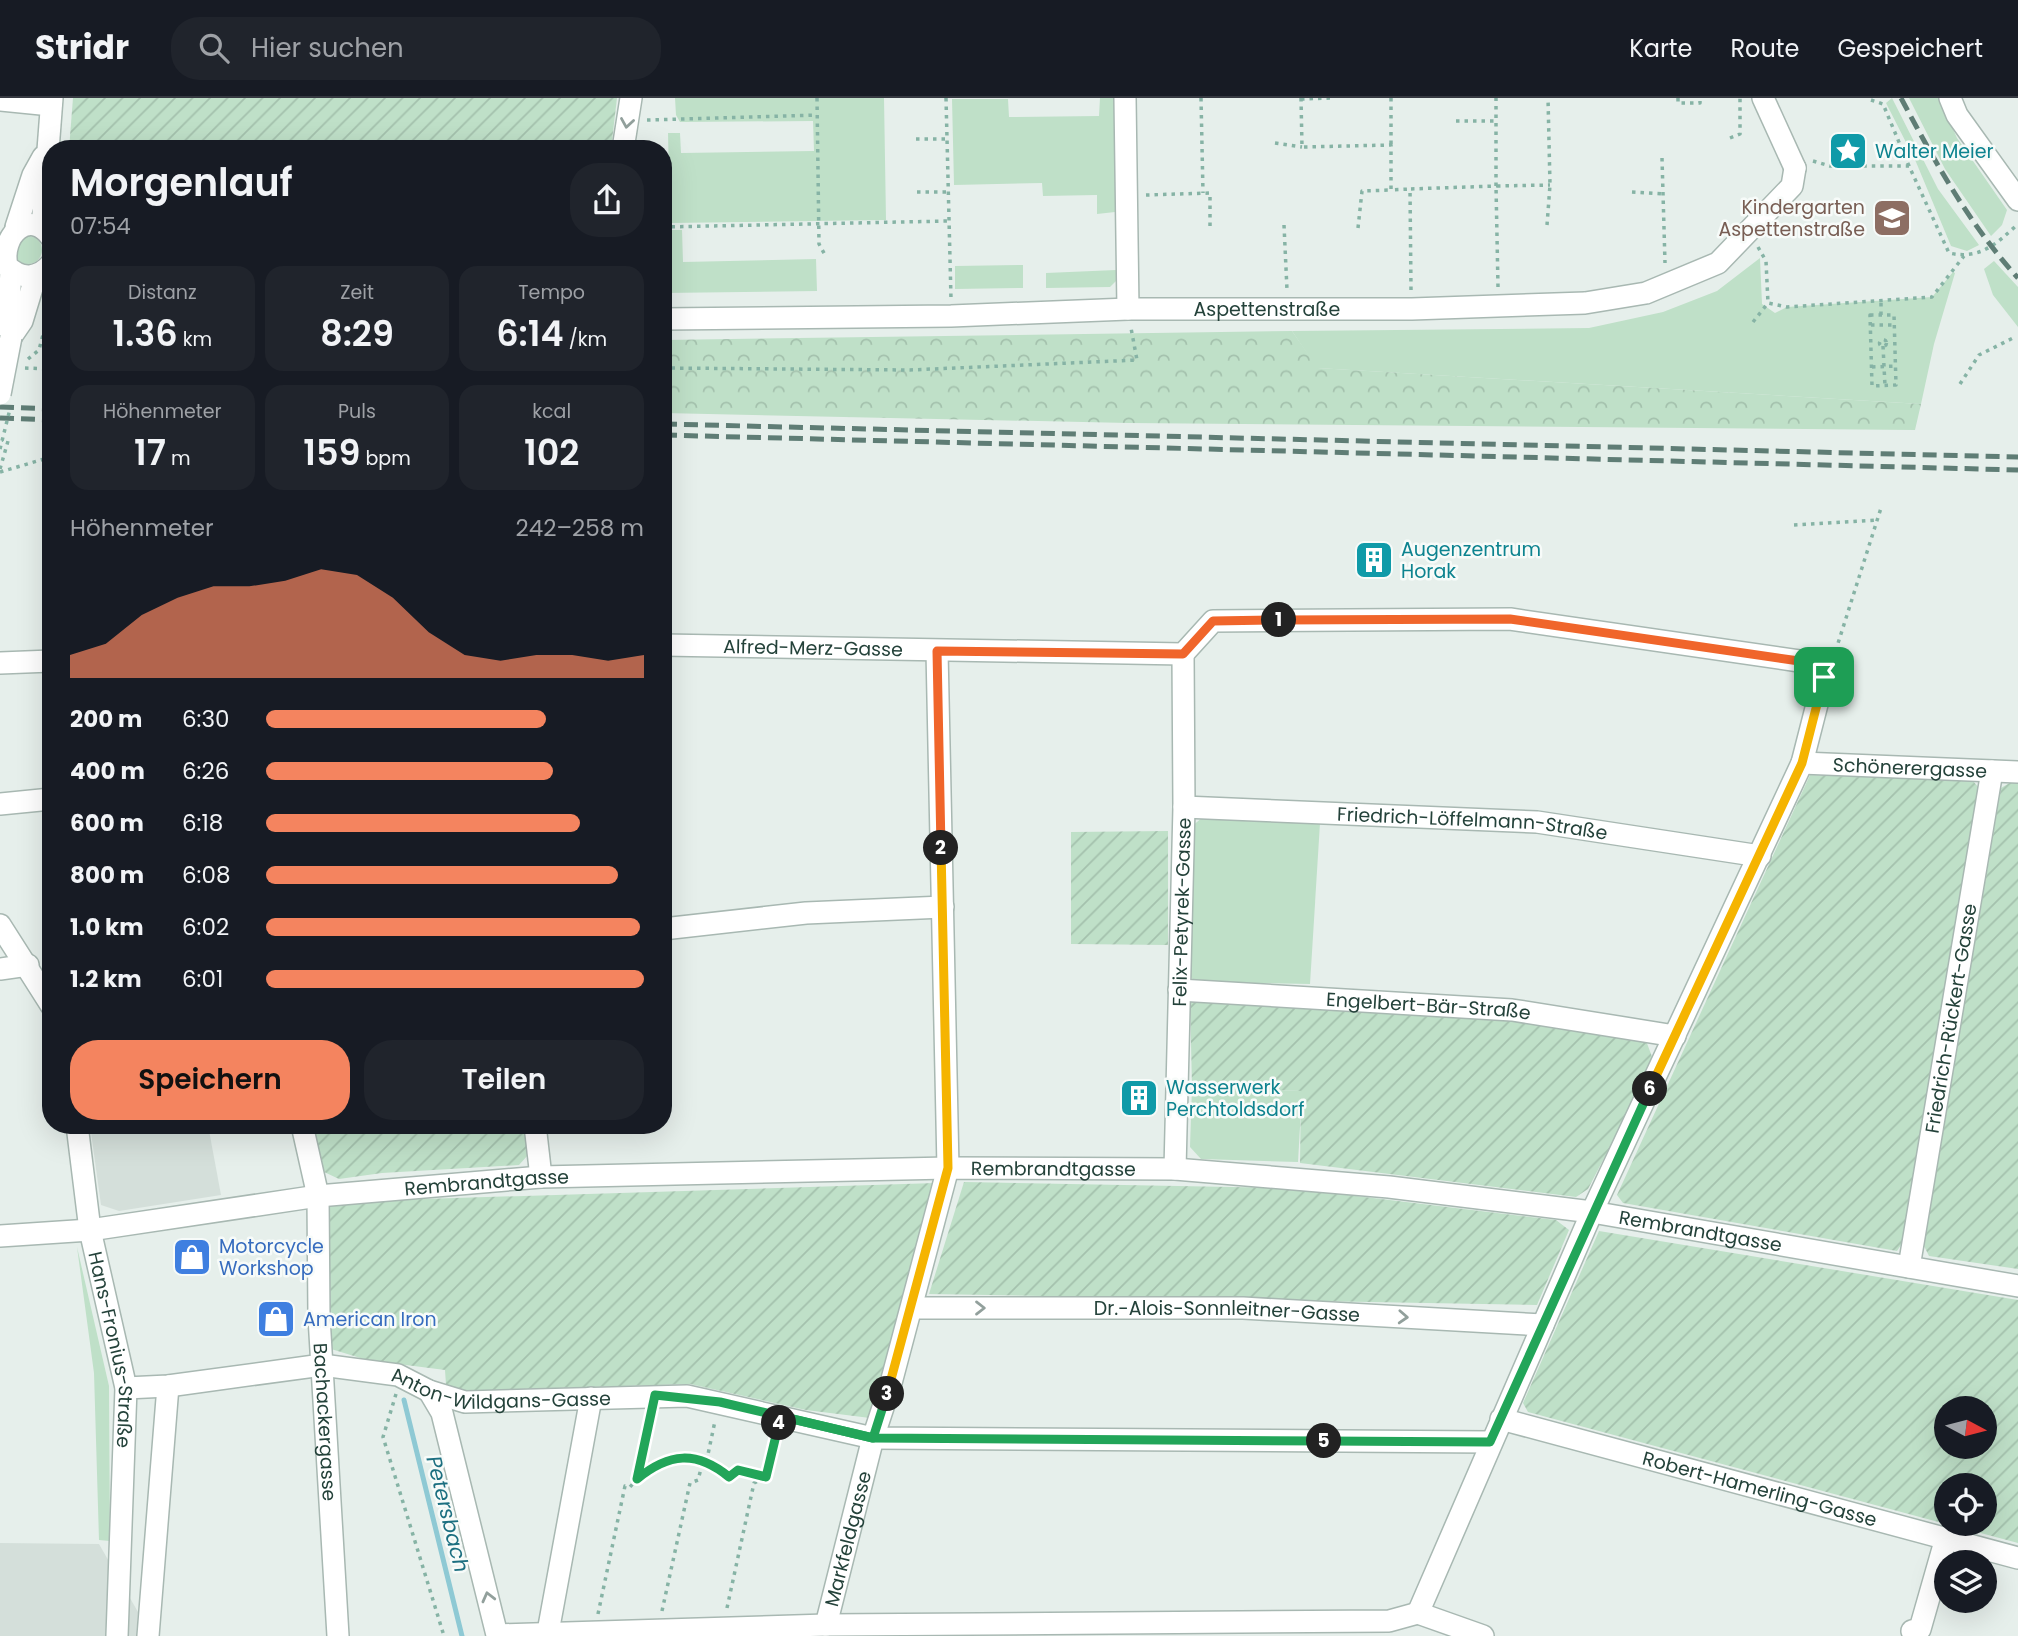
<!DOCTYPE html>
<html lang="de">
<head>
<meta charset="utf-8">
<style>
  body { margin:0; font-family:Poppins,sans-serif; background:#20242c; color:#f1f3f6; height:100vh; display:flex; flex-direction:column; font-size:26px; white-space:nowrap }
  * { box-sizing:border-box; margin:0 }
  p { font-size:23px; color:#9ea1a6 }
  .icon { flex:none; width:38px; height:38px; fill:none; stroke:currentColor; stroke-width:2; stroke-linecap:round; stroke-linejoin:round }
  .map { position:relative; flex:1; overflow:hidden }
  .panel { position:absolute; left:42px; top:42px; width:630px; height:994px; display:flex; flex-direction:column; background:#171b24; border-radius:28px; box-shadow:0 7px 28px #0002 }
  .panel>* { flex:none }
  .needle { width:46px; rotate:97deg }
  .controls { position:absolute; left:1934px; top:1298px; display:grid; gap:14px }
  .controls a { display:grid; place-items:center; width:63px; height:63px; border-radius:50%; background:#171b24; box-shadow:0 7px 28px #0002; font-size:35px }
  .pin { position:absolute; display:grid; place-items:center; width:60px; height:60px; color:#fff; margin:-30px; border-radius:14px; box-shadow:0 4px 10px #0006 }
  .km { position:absolute; width:35px; height:35px; margin:-18px; border-radius:50%; background:#222; color:#fff; font-size:19px; line-height:35px; text-align:center }
  .round { display:grid; place-items:center; flex:none; width:74px; height:74px; border-radius:28px; background:#20242c }
  .headline { display:flex; align-items:center; justify-content:space-between; height:119px; padding:0 28px }
  h1 { font-size:38px; font-weight:600; line-height:52px }
  .stats { display:grid; grid-template-columns:repeat(3,1fr); gap:10px; height:119px; padding:7px 28px }
  .stats div { display:grid; align-content:center; border-radius:18px; background:#20242c; text-align:center }
  .stats b { font-size:35px; font-weight:600 }
  .stats small { font-size:19px; font-weight:400 }
  .stats p { font-size:19px }
  .chart { height:196px; padding:14px 28px }
  .chart p { display:flex; justify-content:space-between }
  .chart svg { width:100%; height:126px; margin-top:7px; fill:#f4845f; opacity:.7 }
  .action { display:flex; gap:14px; margin-top:auto; padding:14px 28px }
  .action a { flex:1; height:80px; border-radius:28px; background:#f4845f; color:#111; font-size:28px; font-weight:600; line-height:80px; text-align:center }
  .action a+a { background:#20242c; color:#f1f3f6 }
  ul { padding:0 28px; list-style:none; font-size:23px }
  li { display:grid; grid-template-columns:112px 84px 1fr; align-items:center; height:52px }
  li i { height:18px; border-radius:9px; background:#f4845f }
  header { display:flex; align-items:center; gap:42px; box-sizing:border-box; height:98px; padding:0 35px; background:#171b24; border-bottom:2px solid #363941 }
  header strong { font-size:33px }
  nav { display:flex; gap:38px; margin-inline-start:auto; font-size:24px }
  .search { width:490px; height:63px; background:#20242c; display:flex; align-items:center; gap:18px; box-sizing:border-box; padding:0 24px; border-radius:28px; color:#9ea1a6; font-size:26px }
  .map>svg:first-child { display:block }
</style>
</head>
<body>
<header>
<strong>Stridr</strong>
<div class="search"><svg class="icon" aria-label="search" viewBox="0 0 24 24"><circle cx="10" cy="10" r="6"/><path d="M15 15l6 6"/></svg>Hier suchen</div>
<nav><a>Karte</a><a>Route</a><a>Gespeichert</a></nav>
</header>
<div class="map">
<svg width="2018" height="1538" viewBox="0 0 2018 1538">
  <defs>
    <pattern id="forest-crowns" width="20" height="18" patternUnits="userSpaceOnUse" patternTransform="scale(1.75)"><rect width="20" height="18" fill="#bfe0c8"/><path d="M2 6a3 3 0 1 1 6 0M12 15a3 3 0 1 1 6 0" fill="none" stroke="#a4c1ad"/></pattern>
    <pattern id="garden-furrows" width="10" height="10" patternUnits="userSpaceOnUse" patternTransform="scale(1.75)"><rect width="10" height="10" fill="#bfe0c8"/><path d="M-1 1l2-2M0 10L10 0M9 11l2-2" fill="none" stroke="#a4c1ad"/></pattern>
  </defs>
  <rect width="100%" height="100%" fill="#e6efeb"/>
  <g fill="#d4dfda">
    <polygon points="90,1027 208,1027 221,1097 119,1113 101,1107"/>
    <polygon points="0,1445 99,1446 138,1514 136,1538 0,1538"/>
  </g>
  <g fill="#bfe0c8">
    <polygon points="675,0 884,0 886,122 670,125 668,35 680,35 681,55 814,53 813,23 680,24 676,17"/>
    <polygon points="1100,0 1116,0 1115,114 1097,116 1097,97 1043,98 1042,85 954,87 952,1 1008,1 1009,19 1099,18"/>
    <polygon points="1892,0 1938,91 1979,147 1967,153 1951,148 1916,64 1886,5"/>
    <polygon points="1909,0 1939,0 1957,40 2007,112 2002,127 1991,138 1945,71"/>
    <polygon points="663,132 682,132 683,164 816,161 817,193 663,195"/>
    <circle cx="28" cy="152" r="14"/>
    <polygon points="1760,160 1762,206 1775,215 1787,209 1932,199 1953,174 1955,175 1934,246 1921,306 1317,270 1292,233 1589,230 1663,214 1717,193"/>
    <polygon points="1994,163 2018,189 2018,229 1993,197 1984,171"/>
    <polygon points="1023,167 1023,190 955,191 955,168"/>
    <polygon points="1116,172 1117,182 1110,189 1046,190 1046,175"/>
    <polygon points="1203,719 1320,725 1310,886 1195,884 1190,878 1191,729"/>
    <polygon points="1192,989 1302,993 1298,1064 1201,1061 1190,1049"/>
    <polygon points="77,1149 109,1288 110,1443 99,1442 94,1275"/>
  </g>
  <polygon fill="url(#forest-crowns)" points="1292,233 1318,270 1921,306 1915,332 1128,325 663,315 663,242"/>
  <g fill="url(#garden-furrows)" fill-rule="evenodd">
    <polygon points="73,0 617,0 611,51 69,51"/>
    <polygon points="1810,677 1973,683 1980,691 1905,1141 1897,1153 1623,1105 1617,1097"/>
    <polygon points="2018,680 2018,1171 1929,1158 1924,1148 2001,690"/>
    <polygon points="1168,733 1168,847 1071,846 1071,734"/>
    <polygon points="1190,901 1521,922 1645,940 1654,964 1588,1091 1576,1099 1300,1065 1301,993 1192,989"/>
    <polygon points="311,1027 524,1027 528,1057 519,1067 382,1075 339,1081 322,1073"/>
    <polygon points="964,1084 1290,1090 1556,1122 1569,1132 1537,1207 929,1196"/>
    <polygon points="936,1085 870,1320 806,1312 690,1286 456,1293 446,1287 445,1272 367,1262 331,1251 329,1104"/>
    <path d="M1599 1133 2018 1202V1445L1947 1426H1984V1388H1946V1426L1528 1314 1523 1305ZM1946 1311H1984V1349H1946Z"/>
  </g>
  <g fill="none" stroke-linecap="round" stroke-linejoin="round">
    <polyline stroke="#8ec9d4" stroke-width="5" points="404,1302 462,1538"/>
    <defs>
      <g id="minor">
        <polyline points="1125,0 1128,211"/>
        <polyline points="1763,0 1795,70"/>
        <polyline points="1950,0 1957,17 2018,102"/>
        <polyline points="0,2 51,7"/>
        <polyline points="623,51 631,0"/>
        <polyline points="16,129 33,77 43,59"/>
        <polyline points="42,130 52,0"/>
        <path d="M51 139C30 110 0 137 7 168 21 182 38 181 51 166"/>
        <path id="s1" d="M663 221 951 218 1128 211H1412L1585 205 1646 195 1718 165 1792 88 1795 70"/>
        <polyline points="11,239 8,221 11,173"/>
        <polyline points="11,239 22,223 36,177"/>
        <path id="s2" d="M663 547 1183 556 1213 523 1510 521 1806 564 1824 579 1802 665 1592 1114 1418 1515"/>
        <polyline points="0,565 51,563"/>
        <path id="s3" d="M1802 665 2018 674"/>
        <polyline points="0,706 51,701"/>
        <path id="s4" d="M1184 709 1537 724 1760 758"/>
        <polyline points="0,827 51,907"/>
        <polyline points="663,831 806,815 943,809"/>
        <polyline points="0,871 28,867"/>
        <path id="s5" d="M1179 892 1512 912 1675 938"/>
        <path id="s6" d="M77 1027 90 1132 126 1290 117 1538"/>
        <path id="s7" d="M302 1027 318 1098 319 1219 338 1538"/>
        <polyline points="535,1027 541,1079"/>
        <path id="s8" d="M1175 1071 1184 709 1183 556"/>
        <path id="s9" d="M0 1138 90 1132 318 1098 541 1079 948 1070 1175 1071 1389 1089 1592 1114 2018 1188"/>
        <path id="s10" d="M1909 1169 1992 673"/>
        <path id="s11" d="M912 1210H1243L1543 1227"/>
        <path id="s12" d="M126 1290 168 1288 322 1267 398 1277 429 1293 465 1304 687 1298 873 1340 1490 1344"/>
        <polyline points="429,1293 442,1315 497,1537 826,1527 1389,1523 1418,1515"/>
        <path id="s13" d="M1501 1321 2018 1460"/>
        <polyline points="1418,1515 1483,1538"/>
        <path id="s14" d="M826 1527 873 1340 891 1285 948 1070 937 553"/>
        <polyline points="1912,1533 1920,1531 1946,1440"/>
        <polyline points="548,1534 591,1300"/>
        <polyline points="148,1538 168,1288"/>
      </g>
    </defs>
    <use href="#minor" stroke="#a8b8b2" stroke-width="24"/>
    <g stroke="#86b3a5" stroke-width="3.5" stroke-dasharray="3.5 5" stroke-linecap="butt">
      <polyline points="817,0 819,146 825,157"/>
      <polyline points="946,0 951,201"/>
      <polyline points="1201,0 1203,95"/>
      <polyline points="1301,0 1302,49 1391,47 1391,92 1410,91"/>
      <polyline points="1391,0 1391,47"/>
      <polyline points="1678,0 1678,5 1700,5 1700,0"/>
      <polyline points="1301,1 1332,0"/>
      <polyline points="1871,2 1883,6 1909,68"/>
      <polyline points="647,22 817,17"/>
      <polyline points="1456,23 1496,23"/>
      <polyline points="1730,40 1740,36 1740,0"/>
      <polyline points="916,41 947,41"/>
      <polyline points="1275,45 1302,49"/>
      <polyline points="1662,60 1665,165"/>
      <path d="M1813 63 1830 68H1909L1949 155C1980 162 1996 146 2018 126"/>
      <polyline points="917,94 948,94"/>
      <polyline points="1632,94 1665,96"/>
      <polyline points="1146,97 1210,95 1210,133"/>
      <polyline points="1284,127 1287,192"/>
      <polyline points="1547,127 1550,87 1548,0"/>
      <polyline points="663,129 949,123"/>
      <polyline points="1358,130 1362,93 1391,92"/>
      <polyline points="1758,149 1766,163 1768,205 1787,209 1932,199 1964,158"/>
      <polyline points="1498,189 1496,88 1550,87"/>
      <polyline points="1411,192 1410,91 1496,88 1496,0"/>
      <polygon points="1870,217 1894,217 1896,287 1872,288"/>
      <polyline points="1881,217 1881,202"/>
      <polyline points="1753,224 1768,205"/>
      <polyline points="1871,227 1894,227"/>
      <circle cx="1883" cy="245" r="3.5"/>
      <polyline points="1883,248 1885,288"/>
      <polyline points="28,261 39,252 51,206"/>
      <polyline points="1872,269 1896,268"/>
      <polyline points="25,270 51,271"/>
      <polyline points="663,270 910,272 1137,262 1131,230"/>
      <polyline points="1960,286 1979,257 2015,239"/>
      <polyline points="0,371 8,343 2,342"/>
      <polyline points="0,374 51,359"/>
      <polyline points="1794,427 1878,422"/>
      <polyline points="1833,561 1881,410"/>
      <polyline points="396,1296 383,1339 444,1538"/>
      <path d="M639 1380C671 1354 697 1353 729 1379L738 1372 766 1379"/>
      <polyline points="727,1510 754,1385 766,1379 776,1337"/>
      <polyline points="662,1513 690,1385 698,1382 703,1363 707,1361 715,1323"/>
      <polyline points="598,1516 625,1388 630,1389 637,1381 651,1316"/>
    </g>
    <use href="#minor" stroke="#fff" stroke-width="21"/>
    <g stroke="#5f7d75" stroke-width="5" stroke-dasharray="14 7" stroke-linecap="butt">
      <path d="M1901 0C1935 64 1969 126 2018 180"/>
      <polyline points="0,309 51,311"/>
      <polyline points="0,320 51,322"/>
      <polyline points="663,326 2018,359"/>
      <polyline points="663,337 2018,372"/>
    </g>
    <defs>
      <polyline id="minor-bridge" points="0,296 11,239"/>
    </defs>
    <use href="#minor-bridge" stroke="#a8b8b2" stroke-width="24" stroke-linecap="butt"/>
    <polyline stroke="#86b3a5" stroke-width="3.5" stroke-dasharray="3.5 5" stroke-linecap="butt" points="0,351 10,311"/>
    <use href="#minor-bridge" stroke="#fff" stroke-width="21"/>
  </g>
  <defs><path id="oneway-chevron" d="M-2-3.5L2.5 0L-2 3.5" fill="none" stroke-width="1.6" stroke-linecap="round" stroke-linejoin="round" transform="scale(1.75)"/></defs>
  <g stroke="#92a09c">
    <use href="#oneway-chevron" transform="translate(627 25) rotate(99)"/>
    <use href="#oneway-chevron" transform="translate(980 1210)"/>
    <use href="#oneway-chevron" transform="translate(1403 1219) rotate(3)"/>
    <use href="#oneway-chevron" transform="translate(488 1499) rotate(-104)"/>
  </g>
  <g fill="none" stroke-linecap="round" stroke-linejoin="round">
    <defs>
      <polyline id="split-1" points="1279,522 1510,521 1806,564 1824,579"/>
      <polyline id="split-2" points="941,750 937,553 1183,556 1213,523 1279,522"/>
      <polyline id="split-3" points="887,1296 948,1070 941,750"/>
      <path id="split-4" d="M779 1325 766 1379 738 1372 729 1379C696 1352 669 1355 637 1381L655 1297 720 1304 873 1340 887 1296"/>
      <polyline id="split-5" points="779,1325 780,1318 873,1340 1324,1343"/>
      <polyline id="split-6" points="1324,1343 1490,1344 1650,991"/>
      <polyline id="split-7" points="1650,991 1802,665 1824,579"/>
    </defs>
    <use href="#split-1" stroke="#fff" stroke-width="14"/>
    <use href="#split-2" stroke="#fff" stroke-width="14"/>
    <use href="#split-3" stroke="#fff" stroke-width="14"/>
    <use href="#split-4" stroke="#fff" stroke-width="14"/>
    <use href="#split-5" stroke="#fff" stroke-width="14"/>
    <use href="#split-6" stroke="#fff" stroke-width="14"/>
    <use href="#split-7" stroke="#fff" stroke-width="14"/>
    <use href="#split-1" stroke="#f0652b" stroke-width="9"/>
    <use href="#split-2" stroke="#f0652b" stroke-width="9"/>
    <use href="#split-3" stroke="#f5b400" stroke-width="9"/>
    <use href="#split-4" stroke="#22a559" stroke-width="9"/>
    <use href="#split-5" stroke="#22a559" stroke-width="9"/>
    <use href="#split-6" stroke="#22a559" stroke-width="9"/>
    <use href="#split-7" stroke="#f5b400" stroke-width="9"/>
  </g>
  <defs>
    <symbol id="sight-square" viewBox="-11 -11 22 22"><rect x="-9" y="-9" width="18" height="18" rx="4" fill="#0f9aa8" stroke="#f7fbf9"/><path d="M0-6L1.8-2.2L6-1.7L2.9 1.2L3.7 5.4L0 3.3L-3.7 5.4L-2.9 1.2L-6-1.7L-1.8-2.2Z" fill="#fff"/></symbol>
    <symbol id="school-square" viewBox="-11 -11 22 22"><rect x="-9" y="-9" width="18" height="18" rx="4" fill="#8d6e63" stroke="#f7fbf9"/><path d="M0-5L7-2L0 1L-7-2ZM-4 1L0 2.5L4 1V4Q0 6-4 4Z" fill="#fff"/></symbol>
    <symbol id="building-square" viewBox="-11 -11 22 22"><rect x="-9" y="-9" width="18" height="18" rx="4" fill="#0f9aa8" stroke="#f7fbf9"/><path d="M-4-6H4V6H1V3H-1V6H-4ZM-2.5-4.3h1.7v1.8h-1.7ZM.8-4.3h1.7v1.8H.8ZM-2.5-1h1.7V.8h-1.7ZM.8-1h1.7V.8H.8Z" fill="#fff"/></symbol>
    <symbol id="shop-square" viewBox="-11 -11 22 22"><rect x="-9" y="-9" width="18" height="18" rx="4" fill="#3f7fe0" stroke="#f7fbf9"/><path d="M-5-2.5h2.3a2.7 3.5 0 0 1 5.4 0H5L5.5 6h-11ZM-1.5-2.5h3a1.5 2.3 0 0 0-3 0Z" fill="#fff"/></symbol>
  </defs>
  <g fill-rule="evenodd">
    <use href="#sight-square" x="1826" y="31" width="44" height="44"/>
    <use href="#school-square" x="1870" y="98" width="44" height="44"/>
    <use href="#building-square" x="1352" y="440" width="44" height="44"/>
    <use href="#building-square" x="1117" y="978" width="44" height="44"/>
    <use href="#shop-square" x="170" y="1137" width="44" height="44"/>
    <use href="#shop-square" x="254" y="1199" width="44" height="44"/>
  </g>
  <g text-anchor="middle" dominant-baseline="central" stroke-width="5" stroke-linejoin="round" paint-order="stroke">
    <g font-size="19" fill="#0d838f" stroke="#f7fbf9" text-anchor="start">
      <text x="1875" y="53">Walter Meier</text>
      <text x="1401" y="451">Augenzentrum<tspan x="1401" dy="22">Horak</tspan></text>
      <text x="1166" y="989">Wasserwerk<tspan x="1166" dy="22">Perchtoldsdorf</tspan></text>
    </g>
    <g font-size="19" fill="#785e54" stroke="#f7fbf9" text-anchor="end">
      <text x="1865" y="109">Kindergarten<tspan x="1865" dy="22">Aspettenstraße</tspan></text>
    </g>
    <g font-size="19" fill="#24423a" stroke="#f7fbf9">
      <text stroke="none"><textPath href="#s1" startOffset="604">Aspettenstraße</textPath></text>
      <text stroke="none"><textPath href="#s2" startOffset="150">Alfred-Merz-Gasse</textPath></text>
      <text stroke="none"><textPath href="#s3" startOffset="108">Schönerergasse</textPath></text>
      <text stroke="none"><textPath href="#s4" startOffset="289">Friedrich-Löffelmann-Straße</textPath></text>
      <text stroke="none"><textPath href="#s8" startOffset="257">Felix-Petyrek-Gasse</textPath></text>
      <text stroke="none"><textPath href="#s5" startOffset="250">Engelbert-Bär-Straße</textPath></text>
      <text stroke="none"><textPath href="#s10" startOffset="252">Friedrich-Rückert-Gasse</textPath></text>
      <text stroke="none"><textPath href="#s9" startOffset="1057">Rembrandtgasse</textPath></text>
      <text stroke="none"><textPath href="#s9" startOffset="490">Rembrandtgasse</textPath></text>
      <text stroke="none"><textPath href="#s9" startOffset="1708">Rembrandtgasse</textPath></text>
      <text stroke="none"><textPath href="#s11" startOffset="315">Dr.-Alois-Sonnleitner-Gasse</textPath></text>
      <text stroke="none"><textPath href="#s6" startOffset="228">Hans-Fronius-Straße</textPath></text>
      <text stroke="none"><textPath href="#s12" startOffset="380">Anton-Wildgans-Gasse</textPath></text>
      <text stroke="none"><textPath href="#s7" startOffset="299">Bachackergasse</textPath></text>
      <text stroke="none"><textPath href="#s13" startOffset="268">Robert-Hamerling-Gasse</textPath></text>
      <text stroke="none"><textPath href="#s14" startOffset="89">Markfeldgasse</textPath></text>
    </g>
    <g font-size="19" fill="#366cbe" stroke="#f7fbf9" text-anchor="start">
      <text x="219" y="1148">Motorcycle<tspan x="219" dy="22">Workshop</tspan></text>
      <text x="303" y="1221">American Iron</text>
    </g>
    <g font-size="21" font-style="italic" fill="#1c6f80" stroke="#f7fbf9">
      <text transform="translate(448 1416) rotate(76)">Petersbach</text>
    </g>
  </g>
</svg>
<div class="controls">
<a><svg class="needle" viewBox="-14 -14 28 28"><path d="M0-13l5 13h-10z" fill="#e53935"/><path d="M0 13l5-13h-10z" fill="#9ea1a6"/></svg></a>
<a><svg class="icon" aria-label="locate" viewBox="0 0 24 24"><circle cx="12" cy="12" r="6"/><path d="M12 2v4M12 18v4M2 12h4M18 12h4"/></svg></a>
<a><svg class="icon" aria-label="layers" viewBox="0 0 24 24"><path d="M12 4l9 5-9 5-9-5zM3 14l9 5 9-5"/></svg></a>
</div>
<div class="pin" style="left:1824px;top:579px;background:#1e9e55"><svg class="icon" aria-label="arrive" viewBox="0 0 24 24"><path d="M6 21V4h12l-3 4 3 4H6"/></svg></div>
<b class="km" style="left:1279px;top:522px">1</b>
<b class="km" style="left:941px;top:750px">2</b>
<b class="km" style="left:887px;top:1296px">3</b>
<b class="km" style="left:779px;top:1325px">4</b>
<b class="km" style="left:1324px;top:1343px">5</b>
<b class="km" style="left:1650px;top:991px">6</b>
<section class="panel">
<div class="headline"><div><h1>Morgenlauf</h1><p>07:54</p></div><a class="round"><svg class="icon" aria-label="share" viewBox="0 0 24 24"><path d="M12 15V3M7 8l5-5 5 5M5 13v7h14v-7"/></svg></a></div>
<div class="stats">
<div><p>Distanz</p><b>1.36<small> km</small></b></div>
<div><p>Zeit</p><b>8:29</b></div>
<div><p>Tempo</p><b>6:14<small> /km</small></b></div>
</div>
<div class="stats">
<div><p>Höhenmeter</p><b>17<small> m</small></b></div>
<div><p>Puls</p><b>159<small> bpm</small></b></div>
<div><p>kcal</p><b>102</b></div>
</div>
<div class="chart"><p><span>Höhenmeter</span>242–258 m</p>
<svg viewBox="0 0 160 44" preserveAspectRatio="none"><path d="M0 44V36L10 32L20 22L30 16L40 12L50 12L60 10L70 6L80 8L90 16L100 28L110 36L120 38L130 36L140 36L150 38L160 36V44z"/></svg>
</div>
<ul>
<li><b>200 m</b>6:30<i style="width:74%"></i></li>
<li><b>400 m</b>6:26<i style="width:76%"></i></li>
<li><b>600 m</b>6:18<i style="width:83%"></i></li>
<li><b>800 m</b>6:08<i style="width:93%"></i></li>
<li><b>1.0 km</b>6:02<i style="width:99%"></i></li>
<li><b>1.2 km</b>6:01<i style="width:100%"></i></li>
</ul>
<div class="action"><a>Speichern</a><a>Teilen</a></div>
</section>
</div>
</body>
</html>
